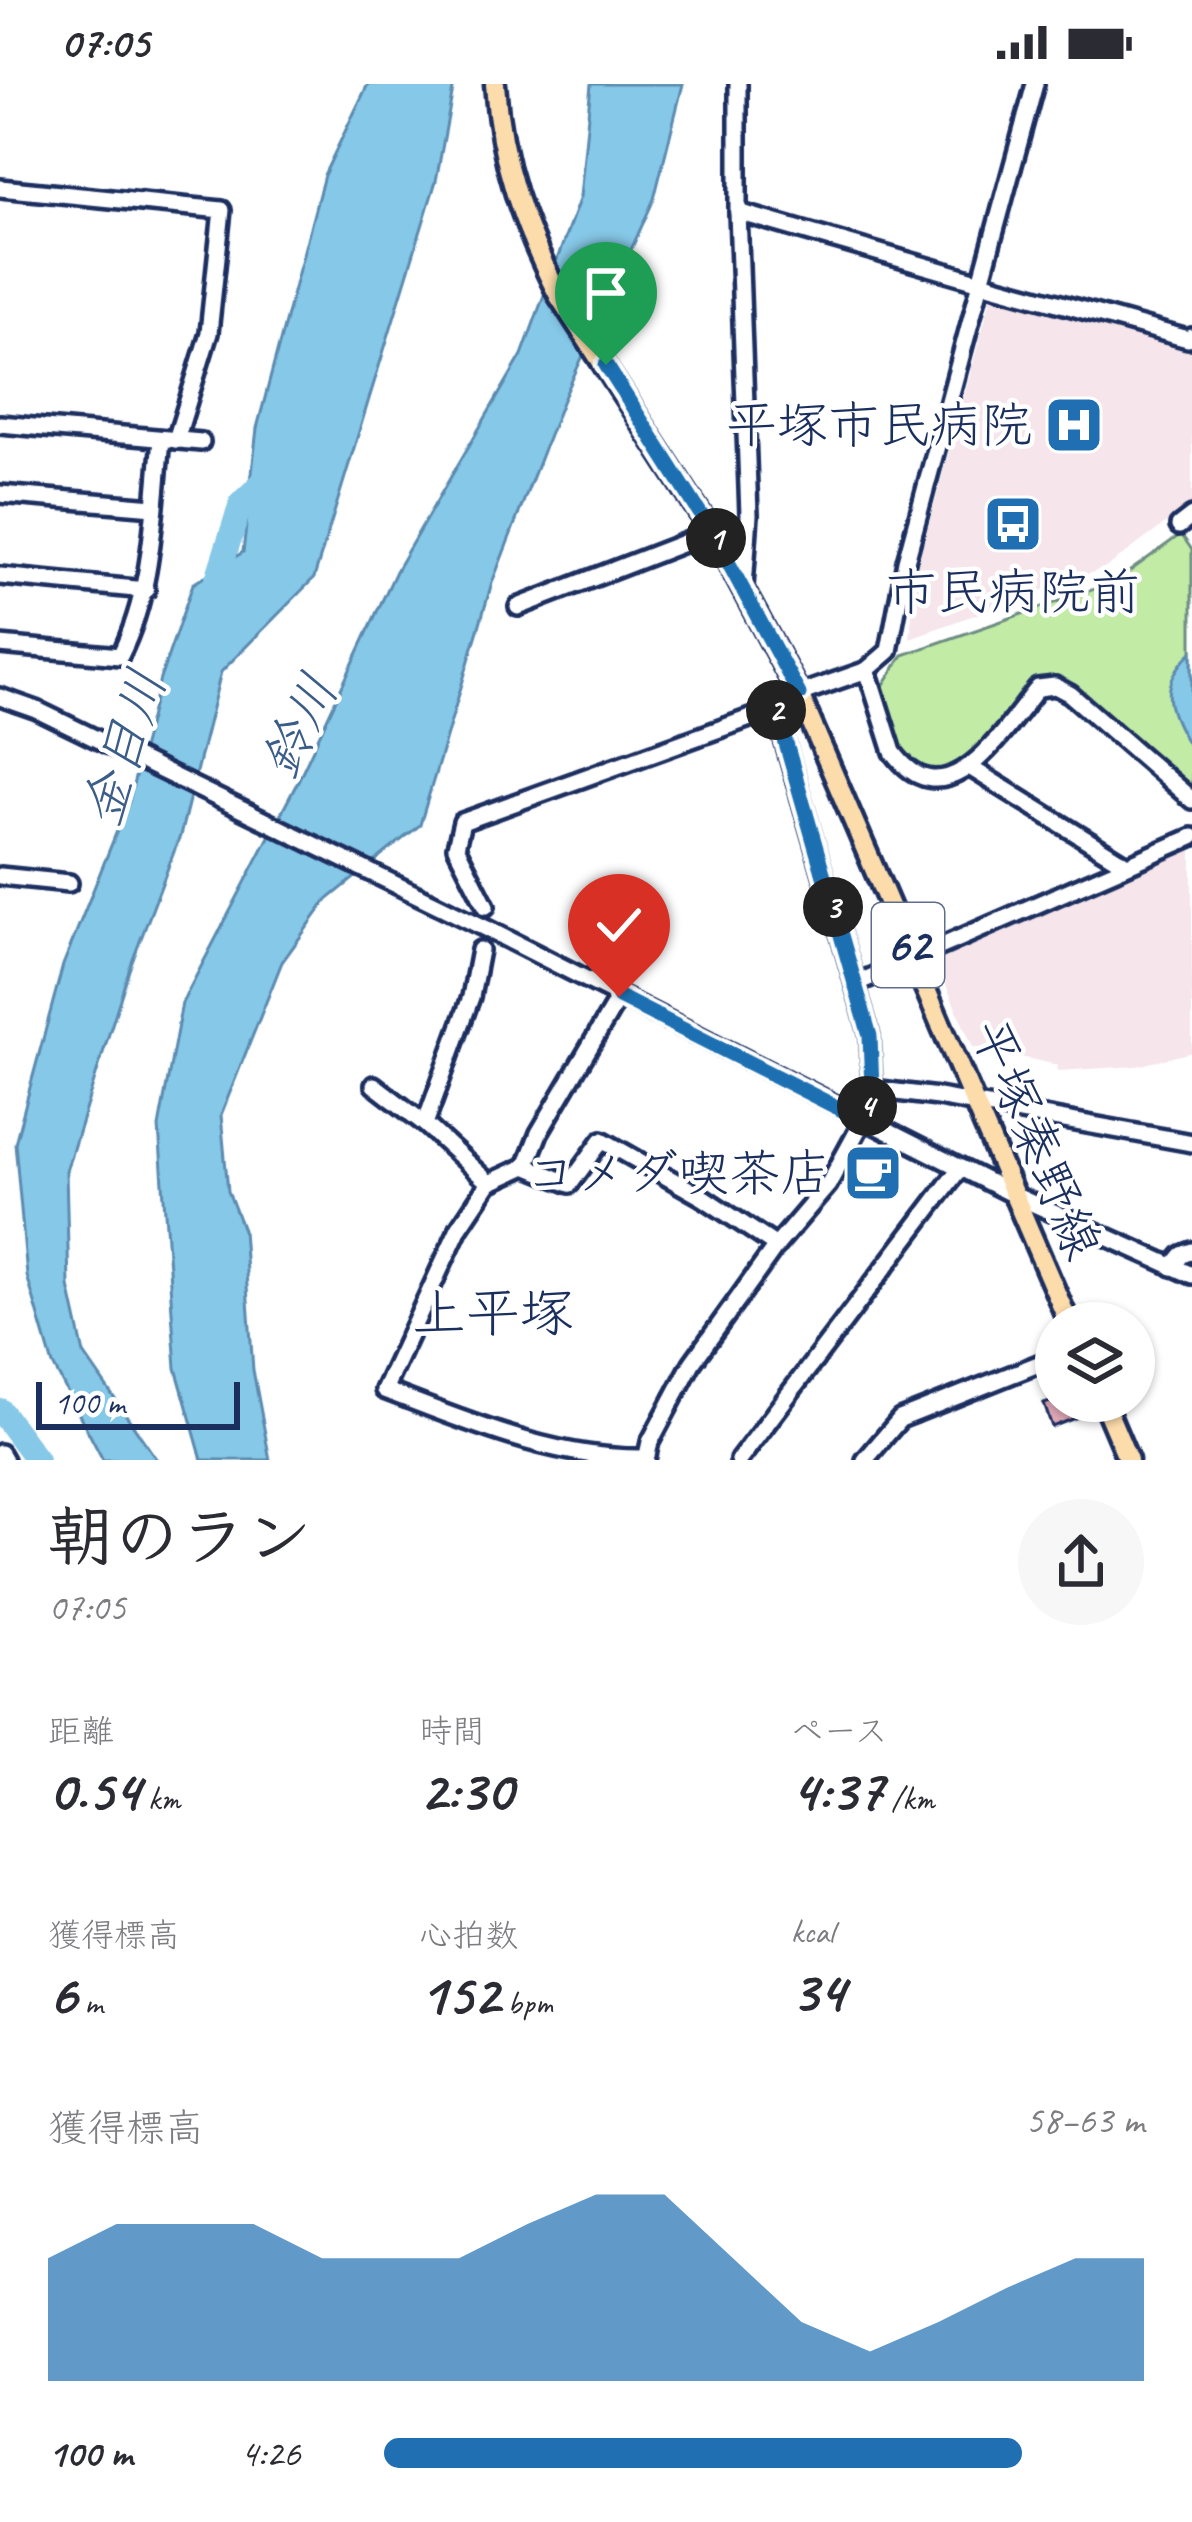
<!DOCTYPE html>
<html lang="ja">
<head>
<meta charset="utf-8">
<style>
  body { margin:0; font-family:Caveat,"Klee One",sans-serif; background:#f7f7f7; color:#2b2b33; height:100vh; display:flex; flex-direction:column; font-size:45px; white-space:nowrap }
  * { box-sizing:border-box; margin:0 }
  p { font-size:39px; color:#7c7c81 }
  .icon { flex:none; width:66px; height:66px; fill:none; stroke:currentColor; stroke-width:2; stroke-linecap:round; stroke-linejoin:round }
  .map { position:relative; height:1376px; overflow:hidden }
  .side { display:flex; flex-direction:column; background:#fff; flex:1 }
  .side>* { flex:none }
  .buttons { position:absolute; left:1035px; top:1218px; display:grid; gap:24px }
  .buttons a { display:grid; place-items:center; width:120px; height:120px; border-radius:50%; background:#fff; box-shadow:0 3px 9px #0004; font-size:60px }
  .scale { position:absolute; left:36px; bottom:30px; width:204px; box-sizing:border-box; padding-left:12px; border:6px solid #1b2f5e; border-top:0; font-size:33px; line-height:42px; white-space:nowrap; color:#1b2f5e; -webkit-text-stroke:9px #fff; paint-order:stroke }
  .pin { position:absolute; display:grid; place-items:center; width:102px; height:102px; color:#fff; margin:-123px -51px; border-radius:50% 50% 50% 0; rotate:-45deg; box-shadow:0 0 12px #0007 }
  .pin .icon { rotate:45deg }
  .km { position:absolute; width:60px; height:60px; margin:-30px; border-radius:50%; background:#222; color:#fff; font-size:33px; line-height:60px; text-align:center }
  .round { display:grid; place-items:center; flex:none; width:126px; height:126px; border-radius:63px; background:#f7f7f7 }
  .head { display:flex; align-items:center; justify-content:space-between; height:204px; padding:0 48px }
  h1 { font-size:66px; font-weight:700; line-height:90px }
  .stats { display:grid; grid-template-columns:repeat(3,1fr); gap:18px; height:204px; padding:12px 48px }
  .stats div { display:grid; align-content:center }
  .stats b { font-size:60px; font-weight:700 }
  .stats small { font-size:33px; font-weight:400 }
  .stats p { font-size:33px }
  .chart { height:336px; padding:24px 48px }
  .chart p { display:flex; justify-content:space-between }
  .chart svg { width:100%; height:216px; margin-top:12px; fill:#1f6fb2; opacity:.7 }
  ul { padding:0 48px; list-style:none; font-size:39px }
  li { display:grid; grid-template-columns:192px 144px 1fr; align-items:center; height:90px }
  li i { height:30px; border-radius:15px; background:#1f6fb2 }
  .status { display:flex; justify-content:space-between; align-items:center; height:84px; padding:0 60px; background:#fff; direction:ltr }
  .status svg { height:33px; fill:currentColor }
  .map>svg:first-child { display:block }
</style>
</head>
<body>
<div class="status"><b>07:05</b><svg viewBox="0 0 49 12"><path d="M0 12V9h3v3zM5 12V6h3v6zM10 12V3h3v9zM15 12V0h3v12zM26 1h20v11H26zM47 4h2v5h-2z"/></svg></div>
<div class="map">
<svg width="1192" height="1376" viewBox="0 0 1192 1376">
  <rect width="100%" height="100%" fill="#fff"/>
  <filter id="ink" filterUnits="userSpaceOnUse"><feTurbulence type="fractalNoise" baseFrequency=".00833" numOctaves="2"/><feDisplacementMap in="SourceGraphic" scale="24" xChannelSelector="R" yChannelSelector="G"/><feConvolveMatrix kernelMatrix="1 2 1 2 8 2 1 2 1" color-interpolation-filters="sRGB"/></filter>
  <g filter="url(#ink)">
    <g fill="#f6e5ea">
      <polygon points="996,210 1192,262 1192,420 1107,483 910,554 916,488 991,214"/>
      <polygon points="1192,759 1192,968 1137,982 1057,987 1058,981 973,963 934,874"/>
    </g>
    <path fill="#c2eba6" stroke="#6e8d82" stroke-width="3" d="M1181 450 1192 466V703L1077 605 1057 594 1032 597 969 676C945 693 920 688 898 668L881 605 903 571 1115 498Z"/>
    <g fill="#86c8e7" stroke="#5b8bb0" stroke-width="3">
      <polygon points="368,0 454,0 436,97 314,494 221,588 180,752 129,886 66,1087 69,1202 84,1270 157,1376 103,1376 53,1281 27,1192 15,1059 63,881 129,717 160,595 193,500 243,468 257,344 324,91"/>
      <polygon points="591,0 683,0 654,115 562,318 492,499 420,741 327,816 282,878 221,1031 228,1107 243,1146 253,1286 270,1376 202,1376 176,1284 159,1043 182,919 296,701 397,485 522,271 580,113"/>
      <path d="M1192 568V667C1169 628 1155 602 1192 568Z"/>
    </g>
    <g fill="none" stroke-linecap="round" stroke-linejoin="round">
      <g stroke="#86c8e7" stroke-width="24">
        <polyline points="212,511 241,419 272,389"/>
        <polyline points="0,1326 37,1376"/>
      </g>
    </g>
    <polygon fill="#e1a8b9" stroke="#1b2f5e" stroke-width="3" points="1056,1316 1077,1317 1083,1331 1052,1343 1044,1320"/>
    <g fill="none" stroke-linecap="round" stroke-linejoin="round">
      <defs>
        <g id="minor">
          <polyline points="738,0 738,128 749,431 744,503"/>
          <polyline points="0,104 222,126 209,249 176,356"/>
          <polyline points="738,128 981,198 1035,0"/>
          <polyline points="0,340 201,358"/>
          <polyline points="0,410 154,423"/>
          <polyline points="1179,442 1192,432"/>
          <polyline points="0,492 146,506"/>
          <polyline points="518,523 712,448"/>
          <path d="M0 561 120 572C154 504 153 430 161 356"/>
          <path d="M867 586 893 668C947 742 1004 645 1038 604L1055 602 1070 610 1192 716"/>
          <polyline points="0,613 37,626 485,844 1016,1112 1192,1191"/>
          <polyline points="971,684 1127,781"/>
          <polyline points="0,792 69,799"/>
          <polyline points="486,822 456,763 462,738 775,625"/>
          <polyline points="855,900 1192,753"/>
          <polyline points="374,1001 425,1040 489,1099"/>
          <polyline points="872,1005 938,1013 1192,1059"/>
          <polyline points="425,1040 471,913 480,866"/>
          <polyline points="526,1082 539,1049 619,913"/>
          <polyline points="1172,1183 1182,1171 1192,1167"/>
          <polyline points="0,1369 4,1376"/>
          <path d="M646 1374C555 1376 466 1337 384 1306L459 1144 489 1099 526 1082 570 1100 602 1056 704 1114 776 1162"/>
          <polyline points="646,1376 650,1358 692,1279 776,1162 828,1101 858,1046 872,1005 870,952 775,625 799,610 867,586 889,567 906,477 981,198 1188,255 1192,253"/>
          <polyline points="739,1376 960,1084"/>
          <polyline points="865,1376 900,1335 1056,1273"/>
        </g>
        <g id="major">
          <path d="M495 0C500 77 524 144 559 212L712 448 799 610 1069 1239"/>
          <polyline points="1103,1317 1128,1376"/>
        </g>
      </defs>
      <use href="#minor" stroke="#1b2f5e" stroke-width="24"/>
      <use href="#major" stroke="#1b2f5e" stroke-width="27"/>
      <use href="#minor" stroke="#fff" stroke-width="15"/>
      <use href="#major" stroke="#fddcac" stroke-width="18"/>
    </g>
  </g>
  <g fill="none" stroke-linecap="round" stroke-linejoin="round" filter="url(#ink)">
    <defs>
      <polyline id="route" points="606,281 712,448 799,610 776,625 870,952 872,1005 862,1036 619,913"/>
    </defs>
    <use href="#route" stroke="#fff" stroke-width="24"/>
    <use href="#route" stroke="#1f6fb2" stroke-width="15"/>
  </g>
  <defs>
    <symbol id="hospital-square" viewBox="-11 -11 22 22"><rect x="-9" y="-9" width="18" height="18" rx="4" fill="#1f6fb2" stroke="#fff"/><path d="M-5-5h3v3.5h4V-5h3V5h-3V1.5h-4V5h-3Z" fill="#fff"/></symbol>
    <symbol id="bus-square" viewBox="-11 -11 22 22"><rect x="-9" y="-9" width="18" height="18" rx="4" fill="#1f6fb2" stroke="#fff"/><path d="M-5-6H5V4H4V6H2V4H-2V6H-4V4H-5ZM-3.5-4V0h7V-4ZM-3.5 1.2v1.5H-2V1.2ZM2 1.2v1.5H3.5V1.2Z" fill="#fff"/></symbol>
    <symbol id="cafe-square" viewBox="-11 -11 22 22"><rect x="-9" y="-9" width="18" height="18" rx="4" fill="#1f6fb2" stroke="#fff"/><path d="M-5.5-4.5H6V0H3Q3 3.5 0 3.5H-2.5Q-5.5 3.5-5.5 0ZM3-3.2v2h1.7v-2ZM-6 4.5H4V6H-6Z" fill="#fff"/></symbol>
  </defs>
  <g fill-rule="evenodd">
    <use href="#hospital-square" x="1041" y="308" width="66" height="66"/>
    <use href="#bus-square" x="980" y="407" width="66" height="66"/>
    <use href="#cafe-square" x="840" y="1056" width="66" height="66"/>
  </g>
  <g text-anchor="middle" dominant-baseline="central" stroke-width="9" stroke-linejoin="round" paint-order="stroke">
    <rect fill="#fff" stroke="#5f6d8e" stroke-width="3" x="872" y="819" width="72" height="84" rx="9"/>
    <g font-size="48" font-weight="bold" fill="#1b2f5e">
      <text x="908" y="861">62</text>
    </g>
    <g font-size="51" fill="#1b2f5e" stroke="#fff" text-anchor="end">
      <text x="1032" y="341">平塚市民病院</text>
      <text x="1013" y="508" text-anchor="middle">市民病院前</text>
      <text x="831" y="1089">コメダ喫茶店</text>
    </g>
    <g font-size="51" fill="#1b2f5e" stroke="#fff">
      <text transform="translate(1036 1055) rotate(67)">平塚秦野線</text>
    </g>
    <g font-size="54" font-style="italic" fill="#3b5d87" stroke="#fff">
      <text transform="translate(299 642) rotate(-64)">鈴川</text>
      <text transform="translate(124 664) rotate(-72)">金目川</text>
    </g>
    <g font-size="54" fill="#1b2f5e" stroke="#fff">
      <text x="493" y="1229">上平塚</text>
    </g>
  </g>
</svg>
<div class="buttons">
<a><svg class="icon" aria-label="layers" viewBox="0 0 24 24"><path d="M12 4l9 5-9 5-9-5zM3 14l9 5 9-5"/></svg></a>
</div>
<div class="scale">100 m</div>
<div class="pin" style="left:606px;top:281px;background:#1e9e55"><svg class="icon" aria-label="arrive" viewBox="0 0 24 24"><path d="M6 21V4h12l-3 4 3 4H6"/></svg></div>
<div class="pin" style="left:619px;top:913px;background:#d93025"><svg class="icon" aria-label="check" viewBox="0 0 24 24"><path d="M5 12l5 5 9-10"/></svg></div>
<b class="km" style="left:716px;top:454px">1</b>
<b class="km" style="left:776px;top:626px">2</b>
<b class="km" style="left:833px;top:823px">3</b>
<b class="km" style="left:867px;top:1022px">4</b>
</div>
<section class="side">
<div class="head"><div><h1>朝のラン</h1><p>07:05</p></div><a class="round"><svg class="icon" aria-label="share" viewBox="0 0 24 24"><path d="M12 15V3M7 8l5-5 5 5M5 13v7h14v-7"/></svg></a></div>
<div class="stats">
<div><p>距離</p><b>0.54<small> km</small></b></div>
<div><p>時間</p><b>2:30</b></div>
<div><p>ペース</p><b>4:37<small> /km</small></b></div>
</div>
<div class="stats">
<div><p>獲得標高</p><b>6<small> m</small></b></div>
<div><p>心拍数</p><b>152<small> bpm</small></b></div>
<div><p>kcal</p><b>34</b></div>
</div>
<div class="chart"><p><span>獲得標高</span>58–63 m</p>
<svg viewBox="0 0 160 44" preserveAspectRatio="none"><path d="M0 44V19L10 12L20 12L30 12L40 19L50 19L60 19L70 12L80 6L90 6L100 19L110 32L120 38L130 32L140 25L150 19L160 19V44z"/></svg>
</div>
<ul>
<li><b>100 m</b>4:26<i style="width:84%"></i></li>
</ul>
</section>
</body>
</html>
